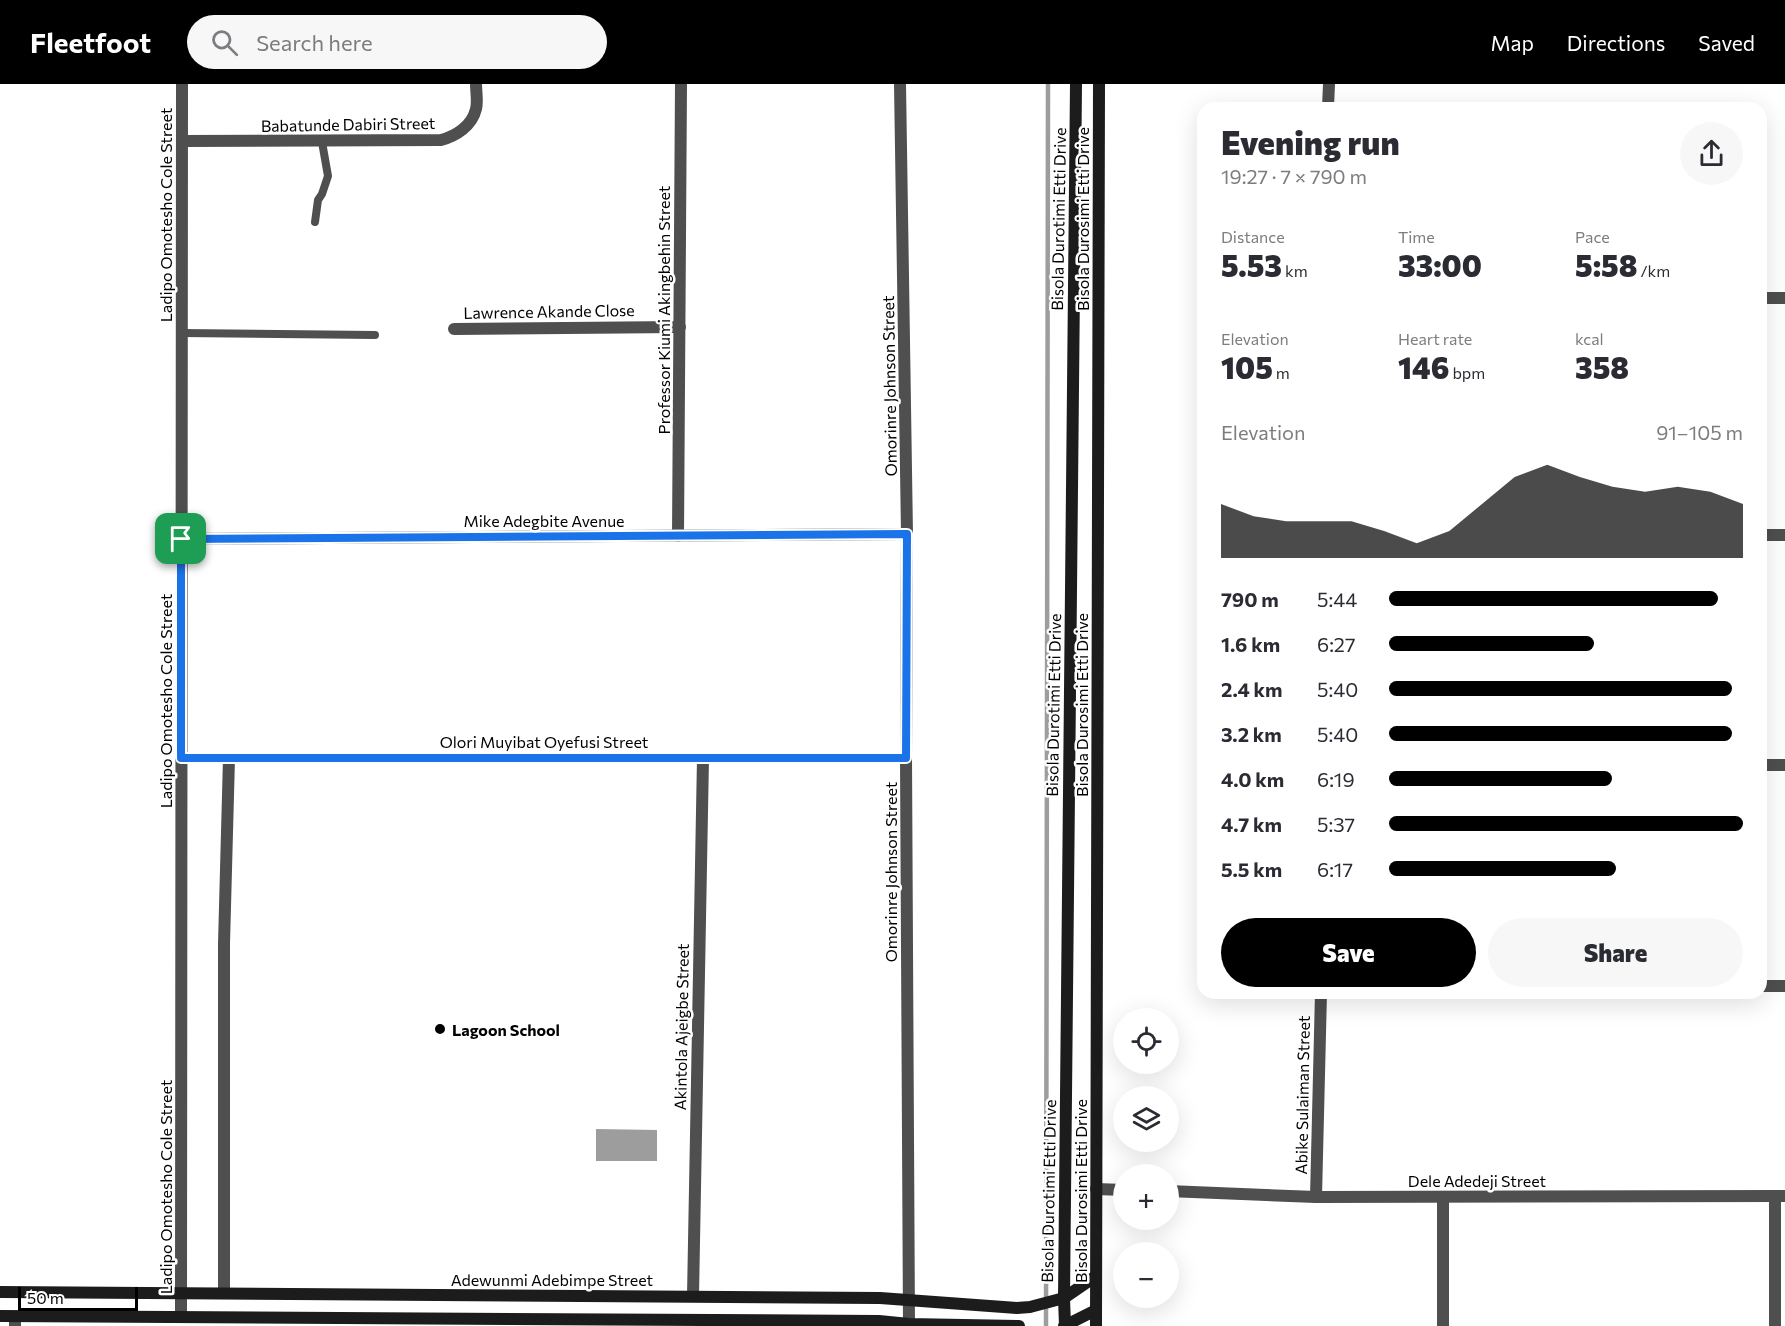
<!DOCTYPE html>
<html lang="en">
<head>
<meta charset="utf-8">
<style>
  body { margin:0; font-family:Commissioner,sans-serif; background:#f7f7f7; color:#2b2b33; height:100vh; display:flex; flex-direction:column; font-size:22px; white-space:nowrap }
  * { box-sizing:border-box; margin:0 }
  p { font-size:20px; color:#7c7c81 }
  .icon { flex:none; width:33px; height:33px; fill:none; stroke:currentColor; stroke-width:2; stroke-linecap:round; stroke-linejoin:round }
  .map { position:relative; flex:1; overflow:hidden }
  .details { position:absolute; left:1197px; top:18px; width:570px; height:897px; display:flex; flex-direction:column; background:#fff; border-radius:18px; box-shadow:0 6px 24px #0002 }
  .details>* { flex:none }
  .fabs { position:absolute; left:1113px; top:924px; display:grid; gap:12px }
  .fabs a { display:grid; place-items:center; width:66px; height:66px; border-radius:50%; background:#fff; box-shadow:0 6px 24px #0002; font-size:30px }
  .scale { position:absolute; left:18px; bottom:15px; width:120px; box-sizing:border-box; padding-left:6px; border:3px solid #000; border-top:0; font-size:16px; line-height:21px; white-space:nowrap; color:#000; -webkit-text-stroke:4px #fff; paint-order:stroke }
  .pin { position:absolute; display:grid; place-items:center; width:51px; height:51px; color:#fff; margin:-26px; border-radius:12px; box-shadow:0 3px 9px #0006 }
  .round { display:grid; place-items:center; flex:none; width:63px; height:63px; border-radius:32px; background:#f7f7f7 }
  .summary { display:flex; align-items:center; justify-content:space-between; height:102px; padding:0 24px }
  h1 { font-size:33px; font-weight:800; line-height:45px }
  .figures { display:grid; grid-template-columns:repeat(3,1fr); gap:9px; height:102px; padding:6px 24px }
  .figures div { display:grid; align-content:center }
  .figures b { font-size:30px; font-weight:800 }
  .figures small { font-size:16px; font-weight:400 }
  .figures p { font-size:16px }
  .chart { height:168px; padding:12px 24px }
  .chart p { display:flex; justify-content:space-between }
  .chart svg { width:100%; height:108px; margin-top:6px; fill:#000; opacity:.7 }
  .primary-button { display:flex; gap:12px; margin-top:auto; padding:12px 24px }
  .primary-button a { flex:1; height:69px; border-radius:36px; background:#000; color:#fff; font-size:24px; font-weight:800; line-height:69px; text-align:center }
  .primary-button a+a { background:#f7f7f7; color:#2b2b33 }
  ul { padding:0 24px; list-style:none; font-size:20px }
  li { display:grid; grid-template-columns:96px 72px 1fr; align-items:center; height:45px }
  li i { height:15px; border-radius:8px; background:#000 }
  header { display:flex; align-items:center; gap:36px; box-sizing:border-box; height:84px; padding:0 30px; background:#000; color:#fff }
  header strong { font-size:28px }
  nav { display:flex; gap:33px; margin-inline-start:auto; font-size:21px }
  .search { width:420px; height:54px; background:#f7f7f7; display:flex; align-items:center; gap:15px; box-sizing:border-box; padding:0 21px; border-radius:33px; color:#7c7c81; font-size:22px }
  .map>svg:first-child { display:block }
</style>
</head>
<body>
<header>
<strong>Fleetfoot</strong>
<div class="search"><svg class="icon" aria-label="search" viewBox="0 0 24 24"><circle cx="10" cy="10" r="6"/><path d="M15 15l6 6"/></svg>Search here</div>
<nav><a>Map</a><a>Directions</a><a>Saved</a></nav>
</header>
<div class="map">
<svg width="1785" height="1242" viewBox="0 0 1785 1242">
  <rect width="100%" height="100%" fill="#fff"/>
  <polygon fill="#9d9d9d" points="596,1045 657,1046 657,1077 596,1077"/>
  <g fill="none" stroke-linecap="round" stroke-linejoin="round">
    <polyline stroke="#9d9d9d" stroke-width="4.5" points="1046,1242 1048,0"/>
    <g stroke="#4f4f4f" stroke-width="8">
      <polyline points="315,138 318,116 322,110 328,92 322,58"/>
      <polyline points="181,249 375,251"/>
    </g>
    <g stroke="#4f4f4f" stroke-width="12">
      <polyline points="900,0 907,450 906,674 909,1242"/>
      <polyline points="1328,24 1329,0"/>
      <path d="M182 57 441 56C456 52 472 42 476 25 478 18 476 8 476 0"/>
      <polyline points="1761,214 1785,214"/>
      <polyline points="454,245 680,243"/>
      <polyline points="1761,451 1785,451"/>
      <polyline points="678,452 681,0"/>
      <polyline points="181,455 907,450"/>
      <polyline points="181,674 906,674"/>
      <polyline points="1761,681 1785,681"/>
      <polyline points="1761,902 1785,902"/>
      <polyline points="1096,1105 1124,1106"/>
      <polyline points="1168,1107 1316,1113 1785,1112"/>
      <polyline points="1775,1112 1775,1242"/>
      <polyline points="1316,1113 1321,909"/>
      <polyline points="1443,1113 1443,1242"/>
      <polyline points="224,1209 224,860 229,674"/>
      <polyline points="693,1212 703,674"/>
      <polyline points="15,1233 15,1242"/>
      <polyline points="181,1233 182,0"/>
    </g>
    <g stroke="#1c1c1c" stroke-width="12">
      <polyline points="0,1208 880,1214 1017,1224 1030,1223 1064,1214 1096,1192"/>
      <polyline points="0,1232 879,1237 909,1240 1019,1242"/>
      <polyline points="1064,1242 1096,1226"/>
      <polyline points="1065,1242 1064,1214 1076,0"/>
      <polyline points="1096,1242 1099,0"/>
    </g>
  </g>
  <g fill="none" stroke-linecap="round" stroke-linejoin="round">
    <defs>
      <polygon id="route" points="907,450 906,674 181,674 181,455"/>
    </defs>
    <use href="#route" stroke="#fff" stroke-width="12"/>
    <use href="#route" stroke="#1a73e8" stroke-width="8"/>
  </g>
  <circle fill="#000" stroke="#fff" stroke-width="2" cx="440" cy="945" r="6"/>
  <g text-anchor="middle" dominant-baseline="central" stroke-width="5" stroke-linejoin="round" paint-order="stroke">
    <g font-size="16" fill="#000" stroke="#fff">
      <text transform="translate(348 40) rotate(-1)">Babatunde Dabiri Street</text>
      <text transform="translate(165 131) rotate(-90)">Ladipo Omotesho Cole Street</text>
      <text transform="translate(1058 135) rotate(-89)">Bisola Durotimi Etti Drive</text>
      <text transform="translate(1082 135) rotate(-90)">Bisola Durosimi Etti Drive</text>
      <text transform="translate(663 226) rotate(-90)">Professor Kiumi Akingbehin Street</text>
      <text transform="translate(549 227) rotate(-1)">Lawrence Akande Close</text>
      <text transform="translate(889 302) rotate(-91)">Omorinre Johnson Street</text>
      <text x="544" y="436">Mike Adegbite Avenue</text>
      <text transform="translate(165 617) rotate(-90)">Ladipo Omotesho Cole Street</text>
      <text transform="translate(1053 621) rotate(-89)">Bisola Durotimi Etti Drive</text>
      <text transform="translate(1081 621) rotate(-90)">Bisola Durosimi Etti Drive</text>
      <text x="544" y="657">Olori Muyibat Oyefusi Street</text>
      <text transform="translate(890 788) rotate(-90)">Omorinre Johnson Street</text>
      <text transform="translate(681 943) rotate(-89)">Akintola Ajeigbe Street</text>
      <text transform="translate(1302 1011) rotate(-89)">Abike Sulaiman Street</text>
      <text x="1477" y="1096">Dele Adedeji Street</text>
      <text transform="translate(165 1103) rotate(-90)">Ladipo Omotesho Cole Street</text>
      <text transform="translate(1048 1107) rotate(-89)">Bisola Durotimi Etti Drive</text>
      <text transform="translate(1080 1107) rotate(-90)">Bisola Durosimi Etti Drive</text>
      <text x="552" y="1195">Adewunmi Adebimpe Street</text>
    </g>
    <g font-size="16" font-weight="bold" fill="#000" stroke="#fff" text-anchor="start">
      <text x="452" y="945">Lagoon School</text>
    </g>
  </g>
</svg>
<div class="fabs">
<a><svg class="icon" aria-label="locate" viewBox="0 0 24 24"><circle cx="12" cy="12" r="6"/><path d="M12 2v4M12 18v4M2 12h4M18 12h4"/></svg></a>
<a><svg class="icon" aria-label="layers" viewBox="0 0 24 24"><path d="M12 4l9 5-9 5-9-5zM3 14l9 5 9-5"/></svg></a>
<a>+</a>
<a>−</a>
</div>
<div class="scale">50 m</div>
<div class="pin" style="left:181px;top:455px;background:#1e9e55"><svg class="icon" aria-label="arrive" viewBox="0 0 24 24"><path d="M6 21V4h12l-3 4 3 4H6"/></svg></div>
<section class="details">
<div class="summary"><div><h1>Evening run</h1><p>19:27 · 7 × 790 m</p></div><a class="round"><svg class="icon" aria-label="share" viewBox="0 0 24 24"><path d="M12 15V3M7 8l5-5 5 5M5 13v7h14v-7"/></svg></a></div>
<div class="figures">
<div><p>Distance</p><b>5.53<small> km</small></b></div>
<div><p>Time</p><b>33:00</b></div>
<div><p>Pace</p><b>5:58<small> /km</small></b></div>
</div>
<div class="figures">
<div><p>Elevation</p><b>105<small> m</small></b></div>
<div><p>Heart rate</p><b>146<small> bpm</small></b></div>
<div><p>kcal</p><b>358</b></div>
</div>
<div class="chart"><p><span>Elevation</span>91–105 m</p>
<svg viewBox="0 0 160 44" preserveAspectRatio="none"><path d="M0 44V22L10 27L20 29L30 29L40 29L50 33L60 38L70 33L80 22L90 11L100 6L110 11L120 15L130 17L140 15L150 17L160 22V44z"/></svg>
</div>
<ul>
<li><b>790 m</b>5:44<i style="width:93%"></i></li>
<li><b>1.6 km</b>6:27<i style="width:58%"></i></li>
<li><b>2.4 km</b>5:40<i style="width:97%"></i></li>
<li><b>3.2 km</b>5:40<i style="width:97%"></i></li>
<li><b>4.0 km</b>6:19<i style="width:63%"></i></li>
<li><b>4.7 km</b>5:37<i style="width:100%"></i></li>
<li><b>5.5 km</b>6:17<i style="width:64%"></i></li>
</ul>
<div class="primary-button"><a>Save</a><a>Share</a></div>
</section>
</div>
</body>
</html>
